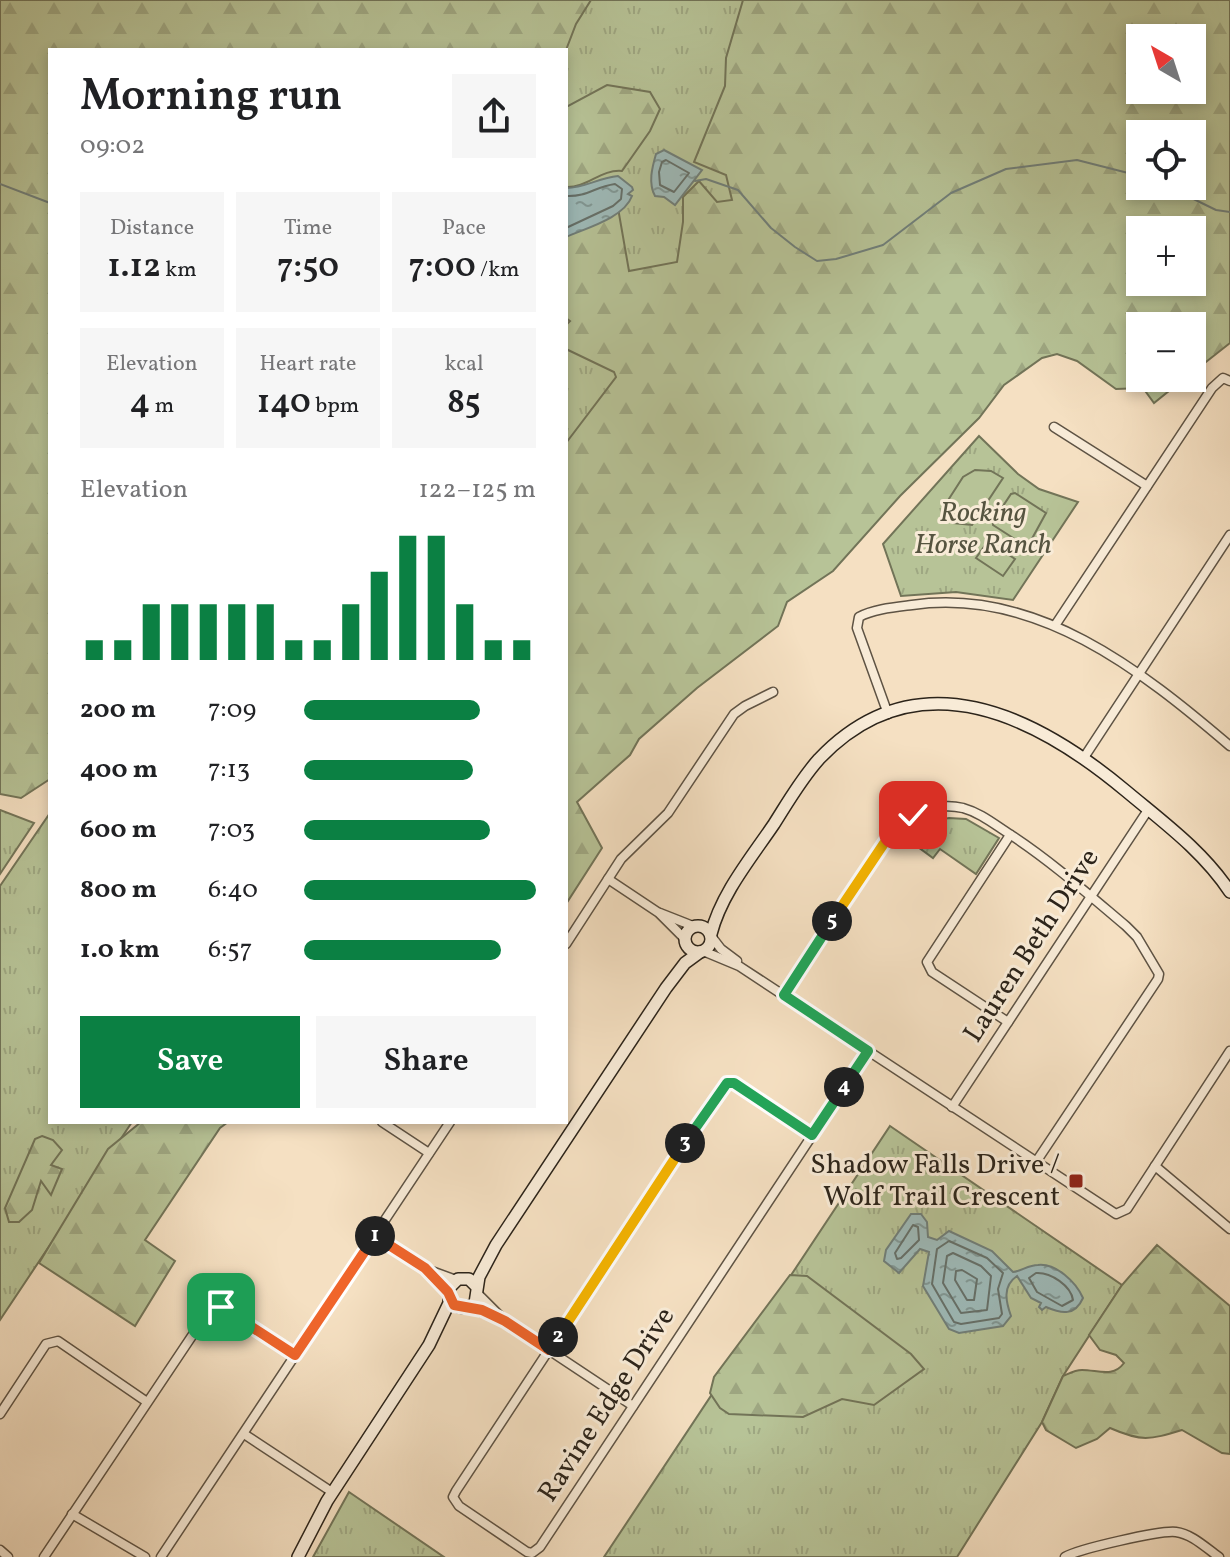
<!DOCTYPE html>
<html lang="en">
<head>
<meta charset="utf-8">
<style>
  body { margin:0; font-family:Vollkorn,serif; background:#f6f6f6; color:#202124; height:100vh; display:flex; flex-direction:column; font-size:30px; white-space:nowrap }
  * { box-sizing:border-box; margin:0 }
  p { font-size:26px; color:#757577 }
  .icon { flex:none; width:44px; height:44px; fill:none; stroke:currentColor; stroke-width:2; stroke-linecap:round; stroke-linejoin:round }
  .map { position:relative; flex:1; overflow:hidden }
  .drawer { position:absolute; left:48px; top:48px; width:520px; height:1076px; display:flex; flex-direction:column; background:#fff; border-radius:0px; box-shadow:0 4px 12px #0003 }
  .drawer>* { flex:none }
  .needle { width:52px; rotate:321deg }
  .buttons { position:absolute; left:1126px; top:24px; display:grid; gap:16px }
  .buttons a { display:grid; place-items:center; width:80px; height:80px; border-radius:0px; background:#fff; box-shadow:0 4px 12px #0003; font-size:40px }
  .pin { position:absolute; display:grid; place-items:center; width:68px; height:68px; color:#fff; margin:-34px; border-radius:16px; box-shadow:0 4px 12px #0006 }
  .km { position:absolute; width:40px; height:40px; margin:-20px; border-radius:50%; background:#222; color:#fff; font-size:22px; line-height:40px; text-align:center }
  .round { display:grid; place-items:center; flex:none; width:84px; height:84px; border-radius:0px; background:#f6f6f6 }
  .headline { display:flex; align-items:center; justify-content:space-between; height:136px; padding:0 32px }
  h1 { font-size:44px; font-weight:600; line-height:60px }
  .figures { display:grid; grid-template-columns:repeat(3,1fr); gap:12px; height:136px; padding:8px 32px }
  .figures div { display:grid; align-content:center; border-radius:0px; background:#f6f6f6; text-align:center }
  .figures b { font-size:34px; font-weight:600 }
  .figures small { font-size:22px; font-weight:400 }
  .figures p { font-size:22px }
  .chart { height:224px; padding:16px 32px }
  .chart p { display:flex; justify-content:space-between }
  .chart svg { width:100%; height:144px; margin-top:8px; stroke:#0b8043; stroke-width:6 }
  .cta { display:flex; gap:16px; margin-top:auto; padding:16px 32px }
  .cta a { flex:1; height:92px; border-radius:0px; background:#0b8043; color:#fff; font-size:32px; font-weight:600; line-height:92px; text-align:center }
  .cta a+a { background:#f6f6f6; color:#202124 }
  ul { padding:0 32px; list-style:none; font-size:26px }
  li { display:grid; grid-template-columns:128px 96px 1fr; align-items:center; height:60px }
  li i { height:20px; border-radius:10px; background:#0b8043 }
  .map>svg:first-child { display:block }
</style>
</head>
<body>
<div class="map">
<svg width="1230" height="1557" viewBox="0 0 1230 1557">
  <defs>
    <pattern id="grass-tufts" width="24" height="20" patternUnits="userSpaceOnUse" patternTransform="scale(2)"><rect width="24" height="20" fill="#b7c397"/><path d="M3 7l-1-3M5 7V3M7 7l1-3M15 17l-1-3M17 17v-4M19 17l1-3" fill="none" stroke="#9ea782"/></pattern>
    <pattern id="forest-firs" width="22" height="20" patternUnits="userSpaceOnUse" patternTransform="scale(2)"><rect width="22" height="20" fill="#b7c397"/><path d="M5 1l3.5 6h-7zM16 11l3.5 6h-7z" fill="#9ea782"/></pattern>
    <pattern id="water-ripples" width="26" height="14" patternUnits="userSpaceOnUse" patternTransform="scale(2)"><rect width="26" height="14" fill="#9ebbba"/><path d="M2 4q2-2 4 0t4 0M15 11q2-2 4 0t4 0" fill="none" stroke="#819896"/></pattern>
  </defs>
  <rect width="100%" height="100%" fill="#f5e0c2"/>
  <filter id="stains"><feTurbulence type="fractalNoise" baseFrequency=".0025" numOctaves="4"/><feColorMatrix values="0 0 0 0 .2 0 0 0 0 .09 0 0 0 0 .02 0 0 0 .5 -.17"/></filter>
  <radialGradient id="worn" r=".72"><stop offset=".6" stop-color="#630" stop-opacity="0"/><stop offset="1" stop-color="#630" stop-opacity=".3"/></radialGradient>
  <g fill="url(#grass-tufts)" stroke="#727458" stroke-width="2">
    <polygon points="290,0 889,0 566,462 566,50 321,50"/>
    <polygon points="979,436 1018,474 1039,489 1078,502 1013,600 956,592 901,596 883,544"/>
    <polygon points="0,810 34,823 0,874"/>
    <polygon points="50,813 50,1122 132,1122 0,1320 0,886"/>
    <polygon points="949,818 966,819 999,838 976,874 940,849 933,858 907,839 927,822"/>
    <polygon points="890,1126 1122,1285 1063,1376 1042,1422 957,1557 604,1557"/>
    <polygon points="349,1492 444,1557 313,1557"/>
  </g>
  <g fill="url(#forest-firs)" stroke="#727458" stroke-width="2" fill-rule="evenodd">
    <polygon points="0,0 591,0 576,24 566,50 50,50 50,779 21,798 0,794"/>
    <path d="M743 0H1230V343L1192 373V326H1140V378H1185L1154 403 1143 388 1116 389 1077 361 1057 354 1042 358 1004 385 979 418 900 496 833 571 787 602 778 626 697 688 639 739 630 755 577 802 602 848 566 904V443L616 377 614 372 566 349V325L570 321 566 318V233L618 208 629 271 677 262 683 222V197L699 181 717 202 732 200 726 175 694 162 725 86 726 58ZM1140 38H1192V90H1140ZM1140 134H1192V186H1140ZM1140 230H1192V282H1140Z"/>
    <path d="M607 85 650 92 660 109 650 131 622 171C601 169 587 188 566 187V107Z"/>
    <polygon points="141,1122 228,1122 220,1128 145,1240 175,1261 135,1326 39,1263 108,1149"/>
    <polygon points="42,1136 53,1140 62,1150 51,1165 62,1169 51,1195 41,1181 32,1210 19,1222 9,1222 5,1208 35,1139"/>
    <path d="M1157 1245 1230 1306V1454L1222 1453 1182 1430C1149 1440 1142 1442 1110 1428L1097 1439 1076 1448 1046 1430 1042 1422 1063 1376C1070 1373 1075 1370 1082 1370 1098 1370 1113 1378 1124 1363L1116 1355 1100 1350 1089 1335 1122 1285Z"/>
    <polygon points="790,1275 807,1276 911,1354 924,1369 874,1405 842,1399 803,1417 729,1414 720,1408 710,1393 714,1377"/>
  </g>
  <g fill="#b7c397" stroke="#727458" stroke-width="2">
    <polygon points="975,470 991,471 1003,478 972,525 953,523 946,519 945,505 963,477"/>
    <polygon points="1015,493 1046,513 1029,544 1024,545 993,525 993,521 1011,494"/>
    <polygon points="988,541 1015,559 1003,576 976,558"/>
  </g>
  <g fill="url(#water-ripples)" stroke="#707f7a" stroke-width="2">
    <path d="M664 150 702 170 675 205 664 197 655 196C648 183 652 168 656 154Z"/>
    <path d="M618 176 632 187 633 190 628 194 632 196C624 218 586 228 566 237V188C585 188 598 178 618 176Z"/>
    <path d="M911 1214H921L927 1222 928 1237 937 1240 949 1231 992 1251 1013 1272C1022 1271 1028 1265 1038 1265 1056 1263 1076 1282 1083 1298 1075 1316 1062 1314 1046 1307L1042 1310 1039 1307 1041 1303 1031 1298 1017 1276C1002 1286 1006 1302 1011 1316L1003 1326 959 1333 949 1329 923 1286 929 1252 920 1249 899 1273 884 1261 886 1250Z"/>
  </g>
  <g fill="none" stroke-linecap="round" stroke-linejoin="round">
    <g stroke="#65706a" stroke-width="2">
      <polygon points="666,160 689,173 674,192 660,185 659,172 662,162"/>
      <path d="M566 196C588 197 594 187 615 184L622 189 621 199 613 206 566 228"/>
      <polygon points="913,1225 918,1227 919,1240 901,1258 897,1259 895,1253"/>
      <polygon points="949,1241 987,1258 1003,1273 998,1289 1002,1314 999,1318 961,1324 954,1322 932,1284 937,1249"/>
      <polygon points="953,1253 981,1266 991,1276 987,1310 961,1313 943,1283 947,1256"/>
      <polygon points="962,1270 977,1279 974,1300 967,1300 955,1280 956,1271"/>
      <path d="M1036 1273C1051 1272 1071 1286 1073 1300L1062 1306 1037 1292 1029 1278Z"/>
    </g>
    <g stroke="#707f7a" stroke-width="2">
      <polyline points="695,181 706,179 738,190 771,228 795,247 817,261 836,259 883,245 951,193 1006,169 1077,160 1140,176"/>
      <polyline points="0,184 50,203"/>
      <polyline points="1167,186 1216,210 1230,212"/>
    </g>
    <defs>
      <g id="street">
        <polyline points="1054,427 1147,486"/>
        <polyline points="1056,624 1212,388 1223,378 1230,381"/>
        <path d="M888 714 857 628 859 617C873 609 896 607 912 605 1036 587 1141 670 1230 746"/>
        <polyline points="1083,759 1230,535"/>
        <polyline points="608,879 659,913 685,939"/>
        <polyline points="660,913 693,926"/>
        <polyline points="711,936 721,949 737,961"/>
        <polyline points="566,944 621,859 668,813 734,714 745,706 773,692"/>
        <polyline points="703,951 739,966 1116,1214 1127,1209 1230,1051"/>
        <path d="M784 995 891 833C908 813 936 802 963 808 981 813 995 825 1011 835 1052 862 1088 894 1126 926L1137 937 1159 974 1158 979 1036 1162"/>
        <polyline points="1008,1022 932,972 927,962 1010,835"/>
        <polyline points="952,1107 1148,810"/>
        <polyline points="382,1122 429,1153"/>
        <polyline points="812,1135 734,1083 727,1083 722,1087 456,1491 453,1497 459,1506 527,1552 532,1553 540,1547 868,1051"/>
        <polyline points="1155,1166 1230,1229"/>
        <polyline points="376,1235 425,1268 448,1292"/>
        <polyline points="426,1269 456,1280"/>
        <polyline points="478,1294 504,1320"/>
        <polyline points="468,1307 505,1321 633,1406"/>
        <polyline points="0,1414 46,1344 58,1341 147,1402"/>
        <polyline points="244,1434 332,1492"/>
        <polyline points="72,1514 145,1557"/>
        <polyline points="0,1550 8,1557"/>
        <polyline points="44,1557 210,1309 221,1307 295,1355"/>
        <polyline points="161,1557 450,1122"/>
        <path d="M1065 1557C1078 1549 1161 1530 1176 1532 1192 1534 1206 1548 1219 1557"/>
      </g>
      <g id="secondary">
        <circle cx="698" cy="939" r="13"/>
        <path d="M711 934C721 894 751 858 774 824 788 802 801 779 819 759 917 656 1035 715 1126 791 1163 822 1203 851 1230 892"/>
        <path d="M477 1287 469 1279H458L449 1288V1299C456 1309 466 1310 475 1303L479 1277 496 1245 666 988 685 963 700 952"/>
        <polyline points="298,1557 327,1501 429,1345 450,1301"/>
      </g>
    </defs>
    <use href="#street" stroke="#5e5344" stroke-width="11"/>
    <use href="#secondary" stroke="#2c241a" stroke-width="14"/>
    <use href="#street" stroke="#f8ebd7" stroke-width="8"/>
    <use href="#secondary" stroke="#f8ebd7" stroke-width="11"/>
  </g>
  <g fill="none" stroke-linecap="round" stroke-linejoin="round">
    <defs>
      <polyline id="split-1" points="221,1307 295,1355 375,1236"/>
      <polyline id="split-2" points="375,1236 425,1268 448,1292 454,1305 482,1310 505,1321 549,1350 558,1337"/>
      <polyline id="split-3" points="558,1337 685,1143"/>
      <polyline id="split-4" points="685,1143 727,1083 734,1083 812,1135 844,1087"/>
      <polyline id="split-5" points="832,921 784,995 868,1051 844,1087"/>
      <polyline id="split-6" points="832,921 891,833 913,815"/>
    </defs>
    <use href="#split-1" stroke="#fff" stroke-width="16"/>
    <use href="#split-2" stroke="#fff" stroke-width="16"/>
    <use href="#split-3" stroke="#fff" stroke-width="16"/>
    <use href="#split-4" stroke="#fff" stroke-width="16"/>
    <use href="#split-5" stroke="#fff" stroke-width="16"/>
    <use href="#split-6" stroke="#fff" stroke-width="16"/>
    <use href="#split-1" stroke="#f0652b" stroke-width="10"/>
    <use href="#split-2" stroke="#f0652b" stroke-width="10"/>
    <use href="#split-3" stroke="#f5b400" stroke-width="10"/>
    <use href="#split-4" stroke="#22a559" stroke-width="10"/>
    <use href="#split-5" stroke="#22a559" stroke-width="10"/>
    <use href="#split-6" stroke="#f5b400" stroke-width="10"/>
  </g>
  <rect fill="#8f2418" stroke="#f8ebd7" stroke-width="3" x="1068" y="1173" width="16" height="16" rx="4"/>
  <g text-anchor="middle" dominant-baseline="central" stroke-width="6" stroke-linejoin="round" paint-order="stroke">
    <g font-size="28" font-style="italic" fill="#565440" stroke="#f8ebd7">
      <text x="983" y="513">Rocking<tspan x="983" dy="32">Horse Ranch</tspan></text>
    </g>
    <g font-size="28" fill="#2c241a" stroke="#f8ebd7">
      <text transform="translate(1032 946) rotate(-57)">Lauren Beth Drive</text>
      <text transform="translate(607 1405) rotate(-57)">Ravine Edge Drive</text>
    </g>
    <g font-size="28" fill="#2c241a" stroke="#f8ebd7" text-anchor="end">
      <text x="1060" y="1165">Shadow Falls Drive /<tspan x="1060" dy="32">Wolf Trail Crescent</tspan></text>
    </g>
  </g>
  <rect width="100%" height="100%" filter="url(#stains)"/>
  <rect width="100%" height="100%" fill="url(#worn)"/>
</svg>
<div class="buttons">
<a><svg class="needle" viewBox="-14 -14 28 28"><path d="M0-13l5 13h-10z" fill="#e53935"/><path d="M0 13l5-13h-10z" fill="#757577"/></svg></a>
<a><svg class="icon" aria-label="locate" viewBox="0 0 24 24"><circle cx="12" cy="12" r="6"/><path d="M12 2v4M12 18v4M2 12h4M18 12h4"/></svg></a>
<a>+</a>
<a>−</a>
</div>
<div class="pin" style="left:221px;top:1307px;background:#1e9e55"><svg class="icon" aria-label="arrive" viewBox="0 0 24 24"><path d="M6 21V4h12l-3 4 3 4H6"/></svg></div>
<div class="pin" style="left:913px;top:815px;background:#d93025"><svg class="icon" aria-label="check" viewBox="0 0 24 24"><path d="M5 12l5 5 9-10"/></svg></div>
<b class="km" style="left:375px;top:1236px">1</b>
<b class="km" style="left:558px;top:1337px">2</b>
<b class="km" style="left:685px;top:1143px">3</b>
<b class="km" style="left:844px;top:1087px">4</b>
<b class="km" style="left:832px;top:921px">5</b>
<section class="drawer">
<div class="headline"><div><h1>Morning run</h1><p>09:02</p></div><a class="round"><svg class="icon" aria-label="share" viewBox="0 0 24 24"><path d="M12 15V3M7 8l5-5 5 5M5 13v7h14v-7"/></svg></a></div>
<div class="figures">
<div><p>Distance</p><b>1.12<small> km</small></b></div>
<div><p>Time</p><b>7:50</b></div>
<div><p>Pace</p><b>7:00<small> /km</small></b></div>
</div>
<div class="figures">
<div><p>Elevation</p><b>4<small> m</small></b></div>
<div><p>Heart rate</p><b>140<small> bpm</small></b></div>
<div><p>kcal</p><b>85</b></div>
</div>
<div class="chart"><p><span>Elevation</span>122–125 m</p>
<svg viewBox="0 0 160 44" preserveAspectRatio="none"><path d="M5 44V38M15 44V38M25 44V27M35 44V27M45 44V27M55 44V27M65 44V27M75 44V38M85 44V38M95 44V27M105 44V17M115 44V6M125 44V6M135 44V27M145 44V38M155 44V38"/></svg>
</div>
<ul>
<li><b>200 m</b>7:09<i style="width:76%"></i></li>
<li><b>400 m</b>7:13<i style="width:73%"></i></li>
<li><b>600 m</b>7:03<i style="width:80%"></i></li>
<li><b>800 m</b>6:40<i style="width:100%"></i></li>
<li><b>1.0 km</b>6:57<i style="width:85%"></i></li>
</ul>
<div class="cta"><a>Save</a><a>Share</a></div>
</section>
</div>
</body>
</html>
